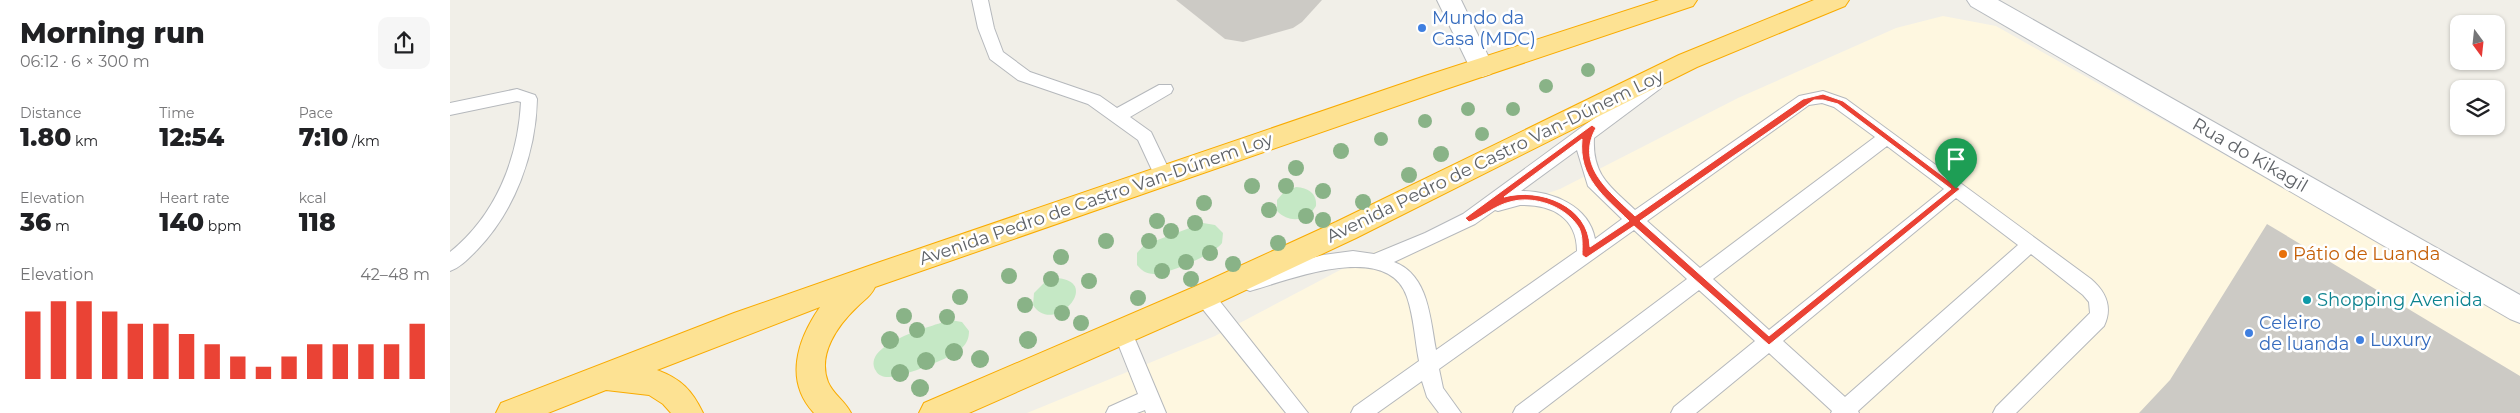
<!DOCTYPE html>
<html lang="en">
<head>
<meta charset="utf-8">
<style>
  body { margin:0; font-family:Montserrat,sans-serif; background:#f6f6f6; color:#202124; height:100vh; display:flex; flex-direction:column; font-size:19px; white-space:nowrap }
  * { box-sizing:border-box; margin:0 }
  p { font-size:16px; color:#757577 }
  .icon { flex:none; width:28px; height:28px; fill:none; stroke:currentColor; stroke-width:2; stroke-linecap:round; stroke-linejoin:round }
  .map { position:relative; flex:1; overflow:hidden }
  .drawer { display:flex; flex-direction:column; background:#fff; width:450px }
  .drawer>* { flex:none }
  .needle { width:32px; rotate:165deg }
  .fabs { position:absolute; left:2000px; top:15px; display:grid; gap:10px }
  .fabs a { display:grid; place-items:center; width:55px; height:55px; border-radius:10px; background:#fff; box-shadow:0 1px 4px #0004; font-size:25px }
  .pin { position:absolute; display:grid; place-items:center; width:42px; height:42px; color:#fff; margin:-51px -21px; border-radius:50% 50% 50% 0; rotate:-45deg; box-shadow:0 0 5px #0007 }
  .pin .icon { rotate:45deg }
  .round { display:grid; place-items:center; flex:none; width:52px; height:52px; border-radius:10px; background:#f6f6f6 }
  .headline { display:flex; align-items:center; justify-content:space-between; height:85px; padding:0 20px }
  h1 { font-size:28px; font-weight:800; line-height:38px }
  .figures { display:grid; grid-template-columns:repeat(3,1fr); gap:8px; height:85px; padding:5px 20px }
  .figures div { display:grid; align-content:center }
  .figures b { font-size:25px; font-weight:800 }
  .figures small { font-size:14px; font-weight:400 }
  .figures p { font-size:14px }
  .chart { height:140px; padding:10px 20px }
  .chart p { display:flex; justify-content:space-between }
  .chart svg { width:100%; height:90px; margin-top:5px; stroke:#ea4335; stroke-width:6 }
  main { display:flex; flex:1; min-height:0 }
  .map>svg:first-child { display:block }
</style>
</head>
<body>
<main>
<section class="drawer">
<div class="headline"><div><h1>Morning run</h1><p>06:12 · 6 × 300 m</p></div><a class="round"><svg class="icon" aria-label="share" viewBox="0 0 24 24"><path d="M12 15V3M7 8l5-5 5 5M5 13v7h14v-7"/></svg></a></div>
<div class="figures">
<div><p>Distance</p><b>1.80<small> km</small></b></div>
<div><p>Time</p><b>12:54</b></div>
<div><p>Pace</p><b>7:10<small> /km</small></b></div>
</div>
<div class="figures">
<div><p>Elevation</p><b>36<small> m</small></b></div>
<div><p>Heart rate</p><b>140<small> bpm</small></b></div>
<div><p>kcal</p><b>118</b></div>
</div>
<div class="chart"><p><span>Elevation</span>42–48 m</p>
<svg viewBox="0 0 160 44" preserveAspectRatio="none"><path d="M5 44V11M15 44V6M25 44V6M35 44V11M45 44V17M55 44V17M65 44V22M75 44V27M85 44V33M95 44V38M105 44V33M115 44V27M125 44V27M135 44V27M145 44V27M155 44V17"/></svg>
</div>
</section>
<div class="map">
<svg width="2070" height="413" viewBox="0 0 2070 413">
  <rect width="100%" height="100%" fill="#f1efe8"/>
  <polygon fill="#fef7e0" points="1493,16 1546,26 2070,321 2070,413 577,413 765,336 926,251 1110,189 1288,98 1446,28"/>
  <g fill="#c5e8c5">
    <path d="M846 187C858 188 867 193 866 206 857 221 840 224 827 211V200L834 192Z"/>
    <path d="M753 223 765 225 773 233 772 243C764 254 719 274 704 274 696 274 691 270 687 265V253L694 245Z"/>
    <path d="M606 278C654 281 603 337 583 305L584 293 594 283Z"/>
    <path d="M500 320 512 322 519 331C519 338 517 343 512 348 504 357 451 378 438 377 433 377 428 375 426 371 410 344 483 326 500 320Z"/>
  </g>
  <g fill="#cccac5">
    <polygon points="726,0 872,0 852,22 843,28 793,42 775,39"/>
    <polygon points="1817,224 2070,376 2070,413 1689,413 1720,380"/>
  </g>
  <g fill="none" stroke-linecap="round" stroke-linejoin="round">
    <defs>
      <g id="lane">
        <polygon points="522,0 538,0 544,28 553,52 580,72 650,96 667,108 709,85 721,85 723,89 721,93 680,117 701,132 722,176 719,181 713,183 707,181 688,140 638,104 568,80 540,59 528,28"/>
        <path d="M1205 78 1211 80 1213 84 1211 88 1144 138C1142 176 1161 187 1185 210L1349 96 1373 91 1396 99 1641 279C1656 292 1663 307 1654 326L1566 413H1543L1546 407 1640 313 1639 302 1633 295 1581 254 1408 411 1409 413H1381L1382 411 1319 353 1246 413H1221L1224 407 1305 341 1249 290 1088 413H1063L1066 407 1237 279 1184 230 989 369 993 388 1011 413H989L977 397 972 381 927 413H901L904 407 969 361C965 341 964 317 957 297 938 240 839 280 800 291L793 288 791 283 793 278 800 275 873 255 903 251 924 254 975 233 1013 214 1136 124ZM1372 103 1384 107 1425 137 1250 268 1197 221 1359 105ZM1437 146 1494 189 1319 330 1263 279ZM1127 150 1138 186 1172 219 1145 239C1139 205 1101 191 1071 191ZM1506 198 1568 245 1395 397 1333 341ZM1070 205C1101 204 1127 217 1127 251L986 350C980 319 979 275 944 262L1025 224 1045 210 1048 211Z"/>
        <path d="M67 89 85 95 87 99C86 153 65 211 27 250 19 258 11 267 0 271V252C45 216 68 160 71 102L67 101 0 115V103Z"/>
        <polygon points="765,284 772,286 774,292 772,298 768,299 858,413 836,413 747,302 745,296 747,290"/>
        <polygon points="672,323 679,325 716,413 696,413 695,410 687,413 656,413 659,407 688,394 663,331 665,325"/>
      </g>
      <polygon id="street" points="987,0 1011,0 1044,68 1041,74 1032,77 1023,74"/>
      <polygon id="secondary" points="1517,0 1548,0 2070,295 2070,323 2060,319 1521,6"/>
      <g id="highway">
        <path d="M1209 0H1247L1243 6 993 90 425 287C421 296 414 300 407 307 388 325 367 354 378 382 383 394 395 401 401 413H364C334 381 347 340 370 307L207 370C231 379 242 390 253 413H221L213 404 199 395 156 390 98 413H46L51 403 284 313 430 262 975 76Z"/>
        <polygon points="1364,0 1399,0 1395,6 1247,67 906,238 764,305 519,413 469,413 474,403 744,287 886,222 1229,55"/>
      </g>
    </defs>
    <use href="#lane" stroke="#b5b8bc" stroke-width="2"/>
    <use href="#street" stroke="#b5b8bc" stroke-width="2"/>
    <use href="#secondary" stroke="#b6babf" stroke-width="2"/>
    <use href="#highway" stroke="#f9ab00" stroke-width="2"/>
    <use href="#lane" fill="#fff" fill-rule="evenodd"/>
    <use href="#street" fill="#fff" fill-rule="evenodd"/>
    <use href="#secondary" fill="#fff" fill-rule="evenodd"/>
    <use href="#highway" fill="#fde293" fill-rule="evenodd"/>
  </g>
  <g fill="#89b387">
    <circle cx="1138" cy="70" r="7"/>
    <circle cx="1096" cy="86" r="7"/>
    <circle cx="1018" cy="109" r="7"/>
    <circle cx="1063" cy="109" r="7"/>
    <circle cx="975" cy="121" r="7"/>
    <circle cx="1032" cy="134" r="7"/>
    <circle cx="931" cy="139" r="7"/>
    <circle cx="891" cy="151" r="8"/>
    <circle cx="991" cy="154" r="8"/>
    <circle cx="846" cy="168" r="8"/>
    <circle cx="959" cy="175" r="8"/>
    <circle cx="802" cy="186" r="8"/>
    <circle cx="836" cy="186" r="8"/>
    <circle cx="873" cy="191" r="8"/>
    <circle cx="913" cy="202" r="8"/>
    <circle cx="754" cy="203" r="8"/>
    <circle cx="819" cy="210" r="8"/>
    <circle cx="856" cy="216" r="8"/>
    <circle cx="873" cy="220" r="8"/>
    <circle cx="707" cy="221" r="8"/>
    <circle cx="745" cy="223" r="8"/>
    <circle cx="721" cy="231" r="8"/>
    <circle cx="656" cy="241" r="8"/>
    <circle cx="699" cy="241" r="8"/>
    <circle cx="828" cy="243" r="8"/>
    <circle cx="760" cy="253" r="8"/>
    <circle cx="611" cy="257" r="8"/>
    <circle cx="736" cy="262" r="8"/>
    <circle cx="783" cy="264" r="8"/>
    <circle cx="712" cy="271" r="8"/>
    <circle cx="559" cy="276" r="8"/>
    <circle cx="601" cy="279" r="8"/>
    <circle cx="741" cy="279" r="8"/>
    <circle cx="639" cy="281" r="8"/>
    <circle cx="510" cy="297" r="8"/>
    <circle cx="688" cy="298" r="8"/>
    <circle cx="575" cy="305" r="8"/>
    <circle cx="612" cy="313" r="8"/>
    <circle cx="454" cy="316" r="8"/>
    <circle cx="497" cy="317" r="8"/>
    <circle cx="631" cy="323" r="8"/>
    <circle cx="467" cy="330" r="8"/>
    <circle cx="440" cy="340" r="9"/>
    <circle cx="578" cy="340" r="9"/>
    <circle cx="504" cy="352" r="9"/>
    <circle cx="530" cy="359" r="9"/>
    <circle cx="476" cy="361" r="9"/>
    <circle cx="450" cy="373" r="9"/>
    <circle cx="470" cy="388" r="9"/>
  </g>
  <path fill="#ea4335" stroke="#fff" fill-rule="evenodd" d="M1373 94 1393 101 1510 189 1319 345 1184 226 1136 258 1132 255C1132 246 1133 236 1129 228 1116 206 1083 195 1060 202 1047 205 1034 215 1022 221L1019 222 1015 218 1142 125 1146 128C1125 166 1160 192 1185 216L1353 99ZM1364 100H1373L1388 104 1501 189 1319 336 1190 221ZM1132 139C1128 178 1154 196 1179 221L1140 247C1139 206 1090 187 1054 197Z"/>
  <g fill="#3f7fe0" stroke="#fff" stroke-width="2">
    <circle cx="972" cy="28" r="5"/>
    <circle cx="1799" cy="333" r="5"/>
    <circle cx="1910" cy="340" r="5"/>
  </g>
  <circle fill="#e8710a" stroke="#fff" stroke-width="2" cx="1833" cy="254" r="5"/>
  <circle fill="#0f9aa8" stroke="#fff" stroke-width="2" cx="1857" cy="300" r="5"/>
  <g text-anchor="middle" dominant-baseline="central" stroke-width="5" stroke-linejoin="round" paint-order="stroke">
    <g font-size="18" fill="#366cbe" stroke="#fff" text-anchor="start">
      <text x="982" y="18">Mundo da<tspan x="982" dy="21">Casa (MDC)</tspan></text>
      <text x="1809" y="323">Celeiro<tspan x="1809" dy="21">de luanda</tspan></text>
      <text x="1920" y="340">Luxury</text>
    </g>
    <g font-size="18" fill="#5f6368" stroke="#fff">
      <text transform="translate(1800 155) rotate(30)">Rua do Kikagil</text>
      <text transform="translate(1045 156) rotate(-26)">Avenida Pedro de Castro Van-Dúnem Loy</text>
      <text transform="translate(646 199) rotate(-19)">Avenida Pedro de Castro Van-Dúnem Loy</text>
    </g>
    <g font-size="18" fill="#c56008" stroke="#fff" text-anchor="start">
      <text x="1843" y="254">Pátio de Luanda</text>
    </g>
    <g font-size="18" fill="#0d838f" stroke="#fff" text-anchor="start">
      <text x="1867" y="300">Shopping Avenida</text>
    </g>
  </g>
</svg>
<div class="fabs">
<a><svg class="needle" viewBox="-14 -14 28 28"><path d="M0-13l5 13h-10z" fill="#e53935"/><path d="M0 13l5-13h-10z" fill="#757577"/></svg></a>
<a><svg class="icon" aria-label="layers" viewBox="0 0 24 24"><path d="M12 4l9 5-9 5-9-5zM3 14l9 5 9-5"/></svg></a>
</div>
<div class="pin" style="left:1506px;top:189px;background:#1e9e55"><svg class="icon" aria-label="arrive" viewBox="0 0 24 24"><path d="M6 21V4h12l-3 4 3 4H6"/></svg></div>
</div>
</main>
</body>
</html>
